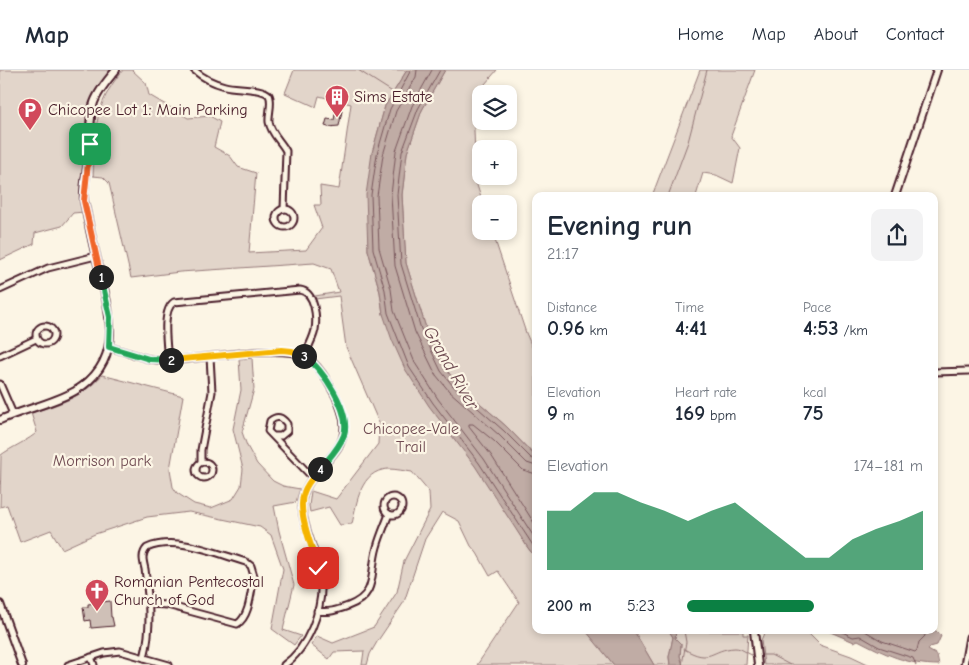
<!DOCTYPE html>
<html lang="en">
<head>
<meta charset="utf-8">
<style>
  body { margin:0; font-family:"Comic Neue",sans-serif; background:#f2f2f3; color:#1f2937; height:100vh; display:flex; flex-direction:column; font-size:19px; white-space:nowrap }
  * { box-sizing:border-box; margin:0 }
  p { font-size:16px; color:#747a83 }
  .icon { flex:none; width:28px; height:28px; fill:none; stroke:currentColor; stroke-width:2; stroke-linecap:round; stroke-linejoin:round }
  .map { position:relative; flex:1; overflow:hidden }
  .details { position:absolute; left:532px; top:122px; width:406px; height:442px; display:flex; flex-direction:column; background:#fff; border-radius:10px; box-shadow:0 2px 8px #0003 }
  .details>* { flex:none }
  .tools { position:absolute; left:472px; top:15px; display:grid; gap:10px }
  .tools a { display:grid; place-items:center; width:45px; height:45px; border-radius:10px; background:#fff; box-shadow:0 2px 8px #0003; font-size:25px }
  .pin { position:absolute; display:grid; place-items:center; width:42px; height:42px; color:#fff; margin:-21px; border-radius:10px; box-shadow:0 2px 8px #0006 }
  .km { position:absolute; width:25px; height:25px; margin:-12px; border-radius:50%; background:#222; color:#fff; font-size:14px; line-height:25px; text-align:center }
  .round { display:grid; place-items:center; flex:none; width:52px; height:52px; border-radius:10px; background:#f2f2f3 }
  .head { display:flex; align-items:center; justify-content:space-between; height:85px; padding:0 15px }
  h1 { font-size:28px; font-weight:600; line-height:38px }
  .stats { display:grid; grid-template-columns:repeat(3,1fr); gap:8px; height:85px; padding:5px 15px }
  .stats div { display:grid; align-content:center }
  .stats b { font-size:21px; font-weight:600 }
  .stats small { font-size:14px; font-weight:400 }
  .stats p { font-size:14px }
  .chart { height:140px; padding:10px 15px }
  .chart p { display:flex; justify-content:space-between }
  .chart svg { width:100%; height:90px; margin-top:5px; fill:#0b8043; opacity:.7 }
  ul { padding:0 15px; list-style:none; font-size:16px }
  li { display:grid; grid-template-columns:80px 60px 1fr; align-items:center; height:38px }
  li i { height:12px; border-radius:6px; background:#0b8043 }
  header { display:flex; align-items:center; gap:30px; box-sizing:border-box; height:70px; padding:0 25px; background:#fff; border-bottom:1px solid #e0e1e3 }
  header strong { font-size:24px }
  nav { display:flex; gap:28px; margin-inline-start:auto; font-size:18px }
  .map>svg:first-child { display:block }
</style>
</head>
<body>
<header>
<strong>Map</strong>
<nav><a>Home</a><a>Map</a><a>About</a><a>Contact</a></nav>
</header>
<div class="map">
<svg width="969" height="595" viewBox="0 0 969 595">
  <rect width="100%" height="100%" fill="#fcf5e5"/>
  <filter id="ink" filterUnits="userSpaceOnUse"><feTurbulence type="fractalNoise" baseFrequency=".02" numOctaves="2"/><feDisplacementMap in="SourceGraphic" scale="10" xChannelSelector="R" yChannelSelector="G"/><feConvolveMatrix kernelMatrix="1 2 1 2 8 2 1 2 1" color-interpolation-filters="sRGB"/></filter>
  <g filter="url(#ink)">
    <g fill="#e2d5ca" stroke="#967a7a">
      <polygon points="0,0 113,0 89,33 86,48 85,102 81,122 84,142 73,143 62,156 35,163 34,174 0,190"/>
      <path d="M123 0H132L146 13 149 25 188 48 210 46 220 52 214 77 230 86 238 97 256 103 249 183 306 180 322 158 314 135H321L320 116 339 119 351 34 319 26 316 37 285 23 294 0H407L385 36 372 83 368 180 380 222 383 244 528 478 536 488V561H587L614 595H477L519 532 498 501 490 506 477 483 471 476 459 451 442 442 425 469 404 532 377 572 370 584 367 595H362L364 581 334 582 329 589 311 575 317 566 333 573 374 557 397 522 404 491 430 440 429 422 412 402C405 401 396 399 388 399 360 401 357 432 352 454L340 455 329 437 310 442 309 436 311 421 336 429 378 374 379 353 346 277 339 226 315 229V226L339 222 331 199 314 193 180 202 131 208 109 113 103 107 93 106C96 61 92 37 123 0Z"/>
      <polygon points="445,0 497,0 479,21 476,40 474,60 476,112 483,134 481,134 481,161 492,161 526,263 536,286 536,387 507,357 457,313 445,298 426,258 406,193 402,125 407,83 422,40"/>
      <polygon points="700,0 755,0 731,66 740,78 733,113 716,105 703,103 696,126 652,126"/>
      <path d="M252 288 254 319 242 362 247 376 257 394 273 411 283 416 300 419 296 432 274 436 279 461 294 515 283 560 301 566 294 575 272 559 283 499 271 465 260 457 189 442 147 447 95 464 62 479 51 460 20 472 7 435 0 437 1 385C10 378 31 369 37 362L31 343C59 334 82 328 102 305L183 326 170 399 173 417 177 423 194 434 211 438 233 429 241 416 243 399 233 359 241 320 239 289Z"/>
      <polygon points="634,561 669,561 673,567 669,587 670,595 654,595"/>
      <polygon points="676,561 743,561 743,565 748,565 746,595 683,595 680,586 681,574 675,568"/>
      <polygon points="765,561 806,561 820,575 851,586 870,595 764,595 761,570"/>
    </g>
    <g fill="#c0aca5" stroke="#917474">
      <polygon points="407,0 445,0 422,40 407,83 402,125 406,193 426,258 445,298 457,313 507,357 536,387 536,488 528,478 475,396 429,336 405,299 392,270 383,244 380,222 368,180 366,125 372,83 385,36"/>
      <path d="M935 560 941 566 937 575 930 577 928 580 937 585 939 595C907 595 885 584 858 570L854 572 828 561Z"/>
      <polygon points="586,561 634,561 654,595 614,595"/>
      <polygon points="669,561 676,561 675,568 681,574 680,586 683,595 670,595 669,587 673,567"/>
    </g>
    <g fill="none" stroke-linecap="round" stroke-linejoin="round">
      <g stroke="#79575c" stroke-width="1">
        <polyline points="411,0 390,39 377,84 371,125 373,179 385,220 388,243 409,297 433,333 479,393 536,480"/>
        <polyline points="417,0 416,7 396,41 383,85 377,126 379,178 391,219 394,241 415,293 438,329 484,389 536,470"/>
        <polyline points="432,0 412,36 396,81 391,125 395,196 415,262 436,305 449,321 499,365 527,393 536,396"/>
        <polyline points="440,0 418,39 402,82 397,125 401,194 421,259 441,301 453,316 504,361 531,388 536,390"/>
        <polyline points="536,404 523,400 494,371 473,354 469,354 469,357 491,385 536,456"/>
        <polyline points="840,561 853,567 860,566 879,577 913,588 916,595"/>
        <polyline points="865,561 882,571 915,582 917,580 919,572 925,566 924,561"/>
      </g>
      <g stroke="#917474" stroke-width="1">
        <polyline points="358,0 394,23"/>
        <polyline points="668,126 688,72 707,0"/>
        <path d="M684 579C712 595 710 579 735 578 742 578 746 583 752 585"/>
        <polyline points="761,585 771,585 790,595"/>
        <polyline points="682,595 686,572 684,561"/>
      </g>
    </g>
    <g fill="#cfc0b7" stroke="#4a1f2b">
      <polygon points="336,39 342,41 339,56 328,57 325,56 327,49 334,50"/>
      <polygon points="110,531 111,547 112,547 114,556 91,558 90,550 85,551 83,537 88,537 88,534"/>
    </g>
    <g fill="none" stroke-linecap="round" stroke-linejoin="round">
      <defs>
        <g id="minor">
          <path d="M194 0C203 8 213 13 225 16 235 19 263 17 269 25 273 32 268 44 269 52 271 64 281 71 286 81L284 139"/>
          <circle cx="285" cy="148" r="9"/>
          <polyline points="0,220 48,198 96,186"/>
          <circle cx="45" cy="265" r="9"/>
          <path d="M109 277 149 289 168 291C199 289 281 274 304 286 319 294 328 312 336 327 343 343 348 358 340 374 328 396 300 410 302 438 304 463 319 486 321 511 323 540 308 578 284 595"/>
          <polyline points="0,286 36,269"/>
          <path d="M168 291C167 276 161 240 174 232L300 220C315 222 317 247 315 260 313 269 308 278 304 286"/>
          <polyline points="935,302 969,301"/>
          <polyline points="0,314 13,344"/>
          <path d="M274 366H281L287 361V354C282 347 277 345 270 351L268 361 313 408"/>
          <polyline points="201,392 201,380 212,322 210,287"/>
          <circle cx="204" cy="400" r="8"/>
          <circle cx="393" cy="436" r="9"/>
          <path d="M317 541C329 543 337 540 348 536 379 524 369 504 377 477 380 466 385 455 389 444"/>
          <polyline points="91,587 94,595"/>
          <path d="M144 588C152 557 149 530 145 499 143 491 141 484 147 478 176 465 218 484 246 492L251 496 254 506C251 520 250 547 237 554L167 535 149 534"/>
          <polyline points="68,595 104,583 120,581 169,595"/>
          <polyline points="964,595 969,567"/>
        </g>
        <g id="tertiary">
          <polyline points="895,126 937,0"/>
          <path d="M0 350C24 339 52 334 75 321 125 291 110 244 99 198 93 176 89 154 84 131 83 114 88 98 89 81 92 39 86 35 116 0"/>
          <polyline points="0,534 22,595"/>
          <polyline points="754,561 758,595"/>
        </g>
      </defs>
      <use href="#minor" stroke="#4a1f2b" stroke-width="9"/>
      <use href="#tertiary" stroke="#4a1f2b" stroke-width="10"/>
      <use href="#minor" stroke="#fcf5e5" stroke-width="5"/>
      <use href="#tertiary" stroke="#fcf5e5" stroke-width="6"/>
    </g>
  </g>
  <g fill="none" stroke-linecap="round" stroke-linejoin="round" filter="url(#ink)">
    <defs>
      <polyline id="split-1" points="90,74 84,131 101,207"/>
      <polyline id="split-2" points="101,207 110,247 109,277 149,289 171,290"/>
      <polyline id="split-3" points="171,290 282,280 292,281 304,286"/>
      <path id="split-4" d="M304 286C323 298 351 342 344 365 339 379 328 389 320 399"/>
      <path id="split-5" d="M318 498C313 478 296 442 304 422 307 413 314 406 320 399"/>
    </defs>
    <use href="#split-1" stroke="#fff" stroke-width="10"/>
    <use href="#split-2" stroke="#fff" stroke-width="10"/>
    <use href="#split-3" stroke="#fff" stroke-width="10"/>
    <use href="#split-4" stroke="#fff" stroke-width="10"/>
    <use href="#split-5" stroke="#fff" stroke-width="10"/>
    <use href="#split-1" stroke="#f0652b" stroke-width="6"/>
    <use href="#split-2" stroke="#22a559" stroke-width="6"/>
    <use href="#split-3" stroke="#f5b400" stroke-width="6"/>
    <use href="#split-4" stroke="#22a559" stroke-width="6"/>
    <use href="#split-5" stroke="#f5b400" stroke-width="6"/>
  </g>
  <defs>
    <symbol id="building-pin" viewBox="-11 -11 22 30"><path d="M0 17L-7.5 6A9.5 9.5 0 1 1 7.5 6Z" fill="#d1495b" stroke="#fcf5e5"/><path d="M-4-6H4V6H1V3H-1V6H-4ZM-2.5-4.3h1.7v1.8h-1.7ZM.8-4.3h1.7v1.8H.8ZM-2.5-1h1.7V.8h-1.7ZM.8-1h1.7V.8H.8Z" fill="#fff"/></symbol>
    <symbol id="parking-pin" viewBox="-11 -11 22 30"><path d="M0 17L-7.5 6A9.5 9.5 0 1 1 7.5 6Z" fill="#d1495b" stroke="#fcf5e5"/><path d="M-3.5-5.5H1a3.5 3.5 0 0 1 0 7H-1V5.5H-3.5ZM-1-3.4V-.6H.8a1.4 1.4 0 0 0 0-2.8Z" fill="#fff"/></symbol>
    <symbol id="church-pin" viewBox="-11 -11 22 30"><path d="M0 17L-7.5 6A9.5 9.5 0 1 1 7.5 6Z" fill="#d1495b" stroke="#fcf5e5"/><path d="M-1.2-6h2.4v3.5h3.3v2.4h-3.3V6h-2.4V-.1h-3.3v-2.4h3.3Z" fill="#fff"/></symbol>
  </defs>
  <g fill-rule="evenodd">
    <use href="#building-pin" x="323" y="13" width="28" height="38"/>
    <use href="#parking-pin" x="16" y="26" width="28" height="38"/>
    <use href="#church-pin" x="83" y="507" width="28" height="38"/>
  </g>
  <g text-anchor="middle" dominant-baseline="central" stroke-width="4.5" stroke-linejoin="round" paint-order="stroke">
    <g font-size="16" fill="#4a1f2b" stroke="#fcf5e5" text-anchor="start">
      <text x="354" y="27">Sims Estate</text>
      <text x="48" y="40">Chicopee Lot 1: Main Parking</text>
      <text x="114" y="512">Romanian Pentecostal<tspan x="114" dy="18">Church of God</tspan></text>
    </g>
    <g font-size="16" fill="#704c53" stroke="#fcf5e5">
      <text x="411" y="359">Chicopee-Vale<tspan x="411" dy="18">Trail</tspan></text>
      <text x="102" y="391">Morrison park</text>
    </g>
    <g font-size="18" font-style="italic" fill="#6d4950" stroke="#fcf5e5">
      <text transform="translate(451 298) rotate(60)">Grand River</text>
    </g>
  </g>
</svg>
<div class="tools">
<a><svg class="icon" aria-label="layers" viewBox="0 0 24 24"><path d="M12 4l9 5-9 5-9-5zM3 14l9 5 9-5"/></svg></a>
<a>+</a>
<a>−</a>
</div>
<div class="pin" style="left:90px;top:74px;background:#1e9e55"><svg class="icon" aria-label="arrive" viewBox="0 0 24 24"><path d="M6 21V4h12l-3 4 3 4H6"/></svg></div>
<div class="pin" style="left:318px;top:498px;background:#d93025"><svg class="icon" aria-label="check" viewBox="0 0 24 24"><path d="M5 12l5 5 9-10"/></svg></div>
<b class="km" style="left:101px;top:207px">1</b>
<b class="km" style="left:171px;top:290px">2</b>
<b class="km" style="left:304px;top:286px">3</b>
<b class="km" style="left:320px;top:399px">4</b>
<section class="details">
<div class="head"><div><h1>Evening run</h1><p>21:17</p></div><a class="round"><svg class="icon" aria-label="share" viewBox="0 0 24 24"><path d="M12 15V3M7 8l5-5 5 5M5 13v7h14v-7"/></svg></a></div>
<div class="stats">
<div><p>Distance</p><b>0.96<small> km</small></b></div>
<div><p>Time</p><b>4:41</b></div>
<div><p>Pace</p><b>4:53<small> /km</small></b></div>
</div>
<div class="stats">
<div><p>Elevation</p><b>9<small> m</small></b></div>
<div><p>Heart rate</p><b>169<small> bpm</small></b></div>
<div><p>kcal</p><b>75</b></div>
</div>
<div class="chart"><p><span>Elevation</span>174–181 m</p>
<svg viewBox="0 0 160 44" preserveAspectRatio="none"><path d="M0 44V15L10 15L20 6L30 6L40 11L50 15L60 20L70 15L80 11L90 20L100 29L110 38L120 38L130 29L140 24L150 20L160 15V44z"/></svg>
</div>
<ul>
<li><b>200 m</b>5:23<i style="width:54%"></i></li>
</ul>
</section>
</div>
</body>
</html>
